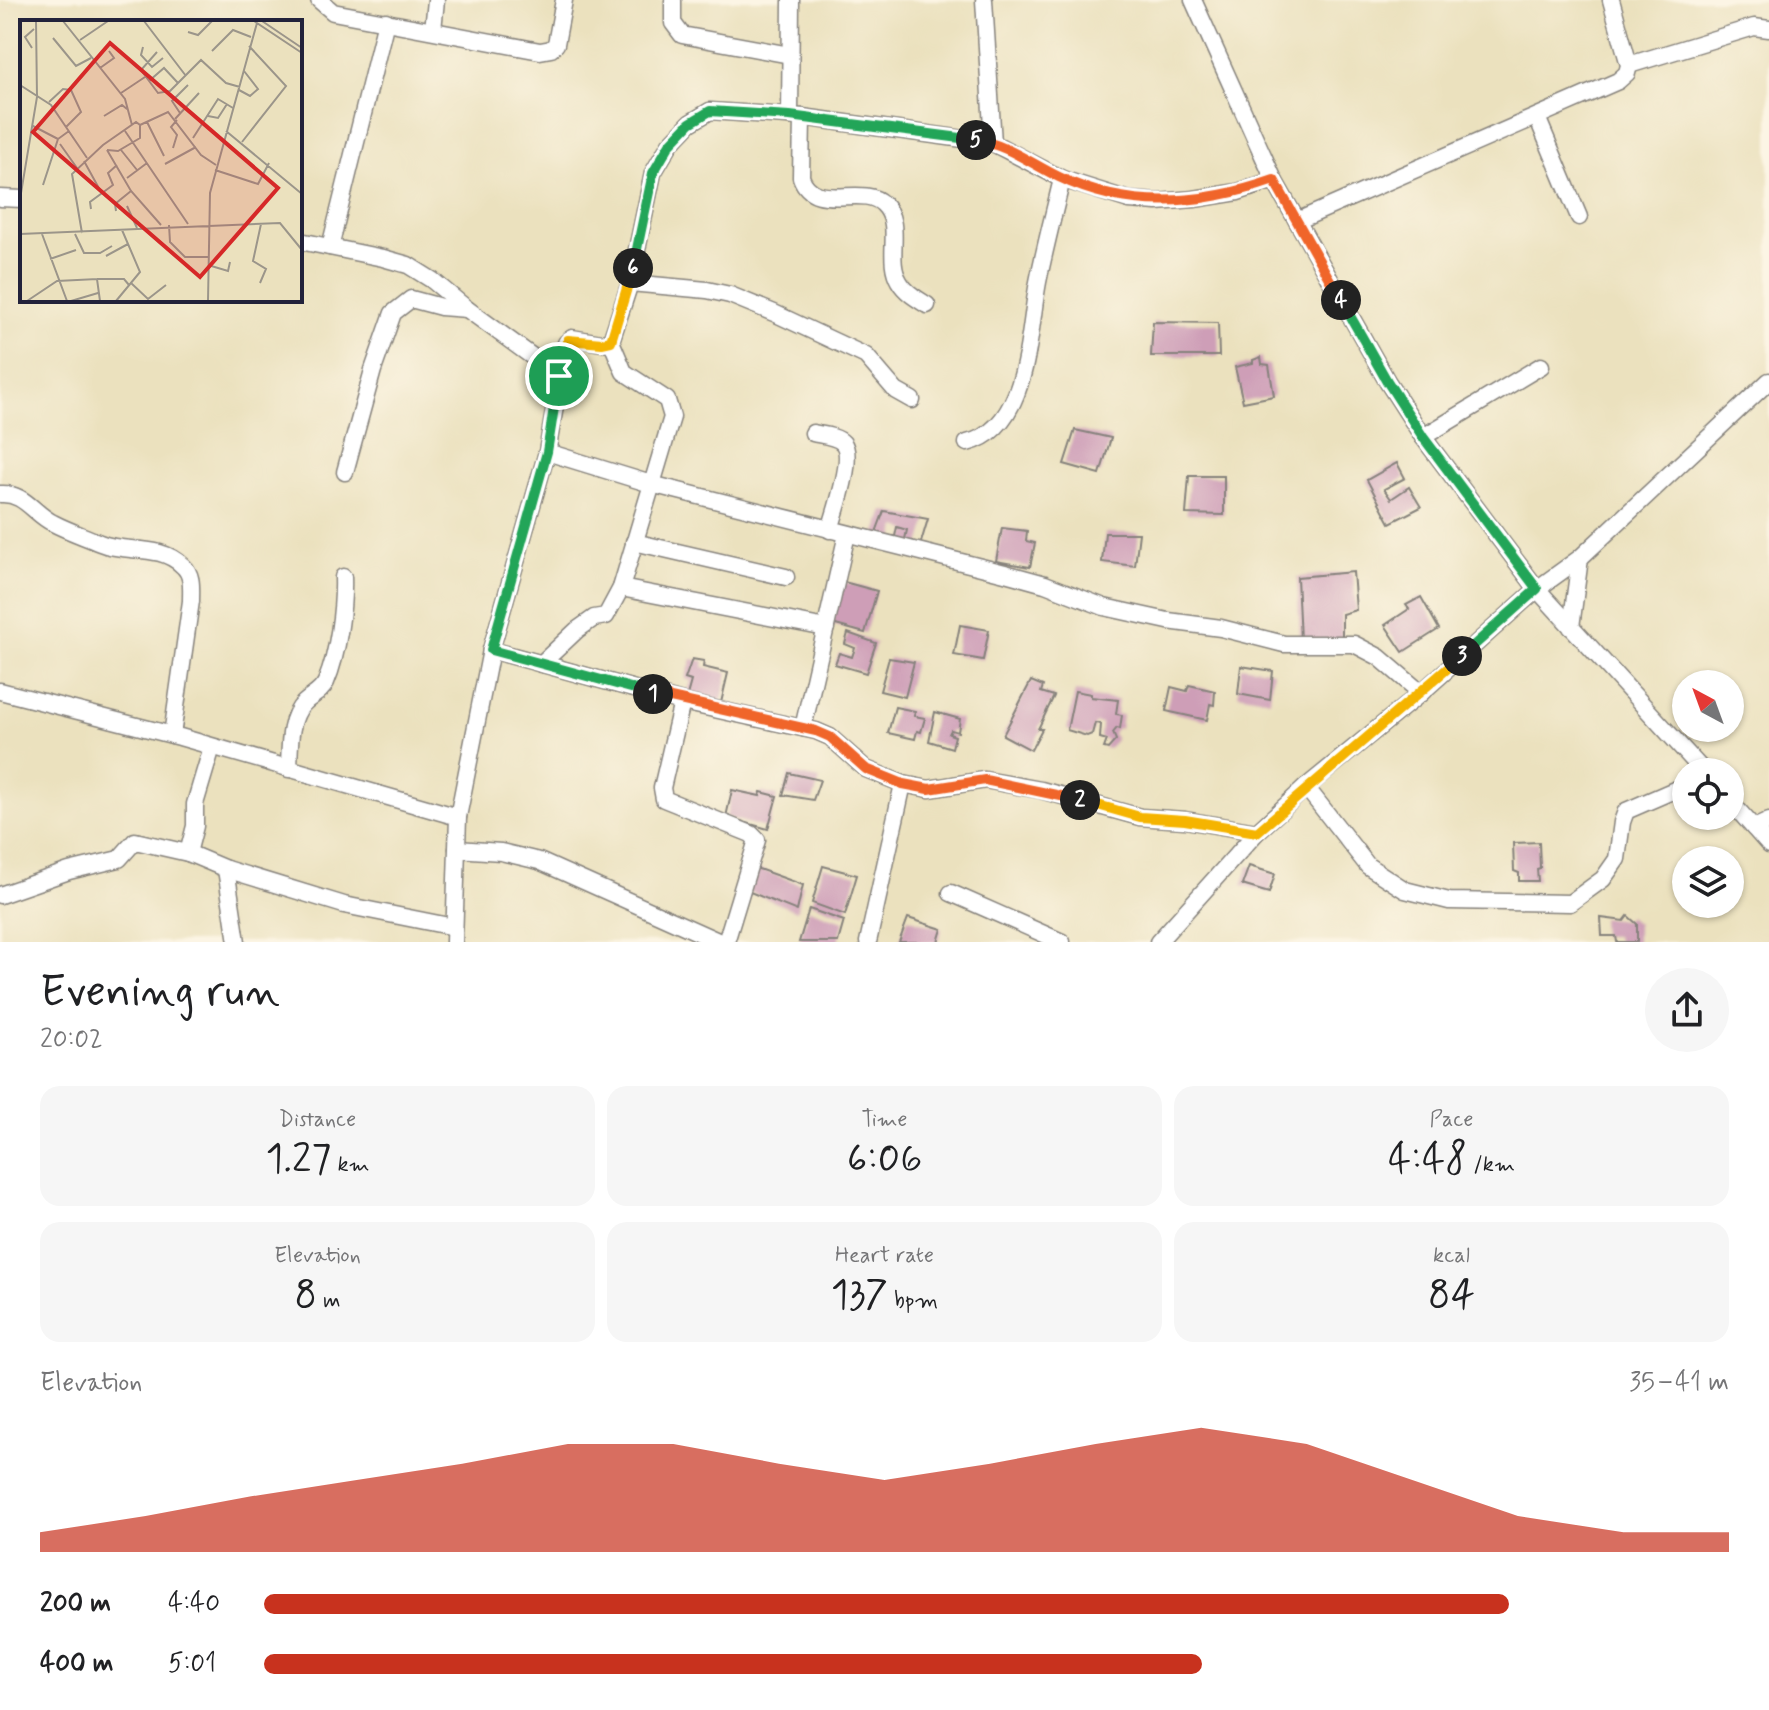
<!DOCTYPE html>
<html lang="en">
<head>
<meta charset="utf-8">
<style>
  body { margin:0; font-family:Mynerve,sans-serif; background:#f6f6f6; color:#202124; height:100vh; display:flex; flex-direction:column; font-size:30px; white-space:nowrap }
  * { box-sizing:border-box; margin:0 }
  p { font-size:26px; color:#757577 }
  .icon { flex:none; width:44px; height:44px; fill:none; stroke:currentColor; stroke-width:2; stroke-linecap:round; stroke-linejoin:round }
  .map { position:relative; height:942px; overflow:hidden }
  .drawer { display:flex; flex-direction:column; background:#fff; flex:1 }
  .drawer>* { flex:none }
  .needle { width:52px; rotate:319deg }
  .buttons { position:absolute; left:1672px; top:670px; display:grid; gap:16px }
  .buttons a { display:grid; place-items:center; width:72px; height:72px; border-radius:50%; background:#fff; box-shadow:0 2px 6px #0004; font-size:40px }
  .pin { position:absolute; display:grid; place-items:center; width:68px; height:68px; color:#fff; margin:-34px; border:4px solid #fff; border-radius:50%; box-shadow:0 2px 8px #0007 }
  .km { position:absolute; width:40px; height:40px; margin:-20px; border-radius:50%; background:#222; color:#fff; font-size:22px; line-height:40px; text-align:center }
  .round { display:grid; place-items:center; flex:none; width:84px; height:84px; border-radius:42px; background:#f6f6f6 }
  .headline { display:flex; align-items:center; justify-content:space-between; height:136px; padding:0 40px }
  h1 { font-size:44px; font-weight:600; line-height:60px }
  .figures { display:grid; grid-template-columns:repeat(3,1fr); gap:12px; height:136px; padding:8px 40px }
  .figures div { display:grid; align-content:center; border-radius:20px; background:#f6f6f6; text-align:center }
  .figures b { font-size:40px; font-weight:600 }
  .figures small { font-size:22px; font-weight:400 }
  .figures p { font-size:22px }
  .chart { height:224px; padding:16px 40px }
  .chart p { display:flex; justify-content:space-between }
  .chart svg { width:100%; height:144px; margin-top:8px; fill:#c8321e; opacity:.7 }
  ul { padding:0 40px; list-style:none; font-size:26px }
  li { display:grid; grid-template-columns:128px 96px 1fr; align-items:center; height:60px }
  li i { height:20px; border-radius:10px; background:#c8321e }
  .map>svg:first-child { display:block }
</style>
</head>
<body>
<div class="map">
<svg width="1769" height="942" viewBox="0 0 1769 942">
  <rect width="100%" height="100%" fill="#fcf5e5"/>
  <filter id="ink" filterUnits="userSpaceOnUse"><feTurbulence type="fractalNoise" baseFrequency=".0125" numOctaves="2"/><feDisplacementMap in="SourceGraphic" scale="16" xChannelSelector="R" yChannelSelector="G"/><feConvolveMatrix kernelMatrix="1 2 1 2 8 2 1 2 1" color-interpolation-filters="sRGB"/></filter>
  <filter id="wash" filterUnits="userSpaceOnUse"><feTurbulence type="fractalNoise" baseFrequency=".006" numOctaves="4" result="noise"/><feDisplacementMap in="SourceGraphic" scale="32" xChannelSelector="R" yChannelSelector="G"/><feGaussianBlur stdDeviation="1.8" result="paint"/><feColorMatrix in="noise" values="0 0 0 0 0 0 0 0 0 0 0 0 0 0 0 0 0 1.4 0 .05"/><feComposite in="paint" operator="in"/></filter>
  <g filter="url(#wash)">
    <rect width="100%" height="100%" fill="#ebe1be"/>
    <g id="blocks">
      <g fill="#ce9eb7">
        <polygon points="1153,322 1218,323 1219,356 1151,356"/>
        <polygon points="1261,357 1262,364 1269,365 1274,396 1243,402 1235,367 1253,363 1253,360"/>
        <polygon points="1075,430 1111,438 1100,474 1064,464"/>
        <polygon points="1397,463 1405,478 1384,489 1391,499 1409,487 1421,507 1390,523 1367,480"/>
        <polygon points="1189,476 1224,476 1224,515 1186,514"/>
        <polygon points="884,511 928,519 919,549 904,544 907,530 897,527 894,541 875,535"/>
        <polygon points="1002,528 1027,531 1026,541 1035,543 1030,567 996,561"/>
        <polygon points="1105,533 1139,533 1135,566 1102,562"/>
        <polygon points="1353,572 1356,610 1342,614 1342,640 1300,640 1297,577"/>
        <polygon points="844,582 877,591 865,633 832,624"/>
        <polygon points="1421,597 1439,629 1403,652 1385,625 1409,609 1406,605"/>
        <polygon points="960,625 989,630 983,660 954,655"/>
        <polygon points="848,633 876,643 866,673 835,664 839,653 852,657 855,648 845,644"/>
        <polygon points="889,658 914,662 905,697 880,691"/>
        <polygon points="692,659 704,661 703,667 728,673 720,707 686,699 691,681 685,679"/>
        <polygon points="1241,666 1273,671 1270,700 1238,694"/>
        <polygon points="1031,681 1043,686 1041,692 1054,696 1038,729 1042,729 1031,750 1003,735"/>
        <polygon points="1189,685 1215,691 1214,705 1210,704 1207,720 1166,711 1171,687 1187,691"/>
        <polygon points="1075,691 1091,694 1091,697 1118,700 1116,714 1122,715 1120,729 1117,728 1113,733 1116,740 1108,749 1104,748 1107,740 1100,738 1101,724 1095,723 1092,734 1087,736 1067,730"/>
        <polygon points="895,707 915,711 914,716 925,718 921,732 917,731 915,739 888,733"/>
        <polygon points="935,712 960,719 958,732 951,730 949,734 955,736 952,748 929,741"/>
        <polygon points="789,773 820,780 813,800 783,795"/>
        <polygon points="732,790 760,796 761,792 777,796 768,829 726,817"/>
        <polygon points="1539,842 1540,868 1537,869 1538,881 1519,881 1519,873 1514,871 1513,843"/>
        <polygon points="823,866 857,875 845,915 812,903"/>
        <polygon points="1249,866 1275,874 1269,893 1242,885"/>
        <polygon points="753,867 803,885 797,911 745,890"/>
        <polygon points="809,909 844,921 838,942 799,942"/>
        <polygon points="1628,916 1637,924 1637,942 1617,942 1616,936 1602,936 1601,918 1624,921"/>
        <polygon points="908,918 942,929 938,942 899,942"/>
      </g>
    </g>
  </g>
  <g filter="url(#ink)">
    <use href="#blocks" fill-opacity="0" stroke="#86827c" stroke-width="2"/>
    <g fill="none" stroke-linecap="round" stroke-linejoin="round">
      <defs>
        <g id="minor">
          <polyline points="319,0 333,12 540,51 551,49 556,44 564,0"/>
          <polyline points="673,0 673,23 682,35 790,55"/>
          <polyline points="984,0 993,143"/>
          <polyline points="1193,0 1274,180 1387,381 1423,437 1537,589 1704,772"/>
          <polyline points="433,30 436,0"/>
          <polyline points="1629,65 1754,27 1769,29"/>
          <polyline points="790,116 791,0"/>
          <path d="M802 117 801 177C814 214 862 183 883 204 904 224 885 258 899 281 905 292 917 299 927 305"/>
          <polyline points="1537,117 1579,217"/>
          <polyline points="0,198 22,199"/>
          <polyline points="1297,221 1618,81 1627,73 1629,65 1611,0"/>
          <polyline points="300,241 383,258 408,265 432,280 467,309 559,376"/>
          <polyline points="330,247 386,21"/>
          <polyline points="630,283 707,290 730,295 774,313 866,356 896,391 912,400"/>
          <path d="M813 433C821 435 837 436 843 443 855 457 835 512 830 530"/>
          <polyline points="1423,437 1541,366"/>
          <path d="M967 443C1029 428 1028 333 1038 282 1045 247 1054 213 1062 179"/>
          <polyline points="547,452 651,484 1005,573 1045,584 1104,607 1168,621 1221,628 1284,644 1354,644 1379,657 1421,693"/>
          <polyline points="345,472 373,370 393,313 411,299 441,307 467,309"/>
          <path d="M0 494C24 492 34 514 53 523 68 531 84 536 100 543 126 554 160 543 183 566 193 575 191 588 191 601L172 735"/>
          <polyline points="634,542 786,577"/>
          <polyline points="621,588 826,628"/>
          <polyline points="1571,627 1580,558"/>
          <polyline points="491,650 682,702 816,731 830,737 866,769 903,784 929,789 985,780 1041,790 1140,817 1185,820 1257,832"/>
          <polyline points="541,664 577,630 594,618 606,616 621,588 672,417 667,400 624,372 611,341 630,283 653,173 670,144 690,123 710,111 802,117 993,143 1062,179 1129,200 1157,202 1194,199 1238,192 1274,180"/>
          <polyline points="0,691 180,737 458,817"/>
          <polyline points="682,702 662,788 664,799 751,834 757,840 726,942"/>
          <polyline points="803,728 847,534"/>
          <path d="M289 769C290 748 288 719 304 703 312 695 321 693 326 682 338 654 344 607 343 577"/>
          <polyline points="1306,787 1368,866 1405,890 1449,901 1570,903 1603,879 1617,859 1622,822 1626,811 1686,785"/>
          <polyline points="1730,801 1769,845"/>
          <polyline points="1754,828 1769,821"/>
          <polyline points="457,849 501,852 539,861 720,942"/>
          <polyline points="188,853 195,826 195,804 212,747"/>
          <polyline points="226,869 344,905 454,927"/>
          <polyline points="951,893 1062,942"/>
          <polyline points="0,895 69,871 119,859 135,841 188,853 226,869 237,942"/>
          <polyline points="454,942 458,817 491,650 547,452 566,343 572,338 602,343 611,341"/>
          <polyline points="868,942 903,784"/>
          <polyline points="1158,942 1257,832 1306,787 1421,693 1537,589 1580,558 1769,381"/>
        </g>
      </defs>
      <use href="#minor" stroke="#86827c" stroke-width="19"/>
      <use href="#minor" stroke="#fff" stroke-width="16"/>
    </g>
  </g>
  <g fill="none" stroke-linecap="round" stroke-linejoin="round" filter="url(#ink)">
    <defs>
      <polyline id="split-1" points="559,376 547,452 491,650 653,694"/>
      <polyline id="split-2" points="653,694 816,731 830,737 866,769 903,784 929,789 985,780 1080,800"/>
      <polyline id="split-3" points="1080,800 1140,817 1185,820 1257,832 1462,656"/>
      <polyline id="split-4" points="1341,300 1387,381 1423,437 1537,589 1462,656"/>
      <path id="split-5" d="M976 140C1006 144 1032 164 1059 177 1129 211 1203 205 1274 180L1341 300"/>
      <polyline id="split-6" points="633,268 653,173 670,144 690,123 710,111 790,116 976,140"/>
      <polyline id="split-7" points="559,376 568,340 602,343 611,341 633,268"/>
    </defs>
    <use href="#split-1" stroke="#fff" stroke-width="16"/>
    <use href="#split-2" stroke="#fff" stroke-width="16"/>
    <use href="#split-3" stroke="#fff" stroke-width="16"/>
    <use href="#split-4" stroke="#fff" stroke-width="16"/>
    <use href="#split-5" stroke="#fff" stroke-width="16"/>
    <use href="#split-6" stroke="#fff" stroke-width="16"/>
    <use href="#split-7" stroke="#fff" stroke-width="16"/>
    <use href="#split-1" stroke="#22a559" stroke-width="10"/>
    <use href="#split-2" stroke="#f0652b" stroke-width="10"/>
    <use href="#split-3" stroke="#f5b400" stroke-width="10"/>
    <use href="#split-4" stroke="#22a559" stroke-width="10"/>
    <use href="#split-5" stroke="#f0652b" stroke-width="10"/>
    <use href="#split-6" stroke="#22a559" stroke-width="10"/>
    <use href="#split-7" stroke="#f5b400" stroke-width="10"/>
  </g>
  <g transform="translate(20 20)">
    <rect width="282" height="282" fill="#ebe1be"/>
    <path fill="none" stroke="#9b958a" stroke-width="2" d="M43 1 105 79 112 105M124 1 166 56M234 1 282 33M242 1 282 28M168 12 178 15 192 1M33 18 56 46 71 38M60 20 88 1M123 27 121 35 132 47 143 38M12 28 5 17 14 9M192 31 213 10 231 17M137 32 121 50 138 73 150 71 181 40 206 63 220 67M80 48 94 38 89 31M129 61 144 48 158 63M0 65 31 85 67 138M219 70 230 76 238 69 224 51M101 73 125 57M29 82 43 69 51 70 61 92 46 107M160 93 152 81 168 65M84 96 102 85 107 89M188 96 198 98 207 84M155 99 179 73M127 102 144 136M120 105 148 92 181 135 196 145M13 106 38 119M105 111 168 204M206 111 282 174M173 118 198 79 213 88M222 122 266 66 229 26M40 124 57 148M153 128 157 115 151 107 157 100M87 130 111 171 141 205M101 130 117 150M64 141 81 172M145 144 176 127M195 150 238 164 249 143M107 158 127 143M23 165 38 119 49 111M0 179 17 77 16 1M107 186 117 208M71 189 70 182 93 165 88 153 97 145M96 191 95 184 111 171M149 205 150 222 165 237H188M62 213 52 154 83 125 116 102 120 105V118L98 131 87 130M0 214 260 203 282 230M22 214 47 281M55 214 64 233H80L92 226M86 236 108 224M30 239 56 230M188 245 208 251 210 242M77 259H104L109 265M111 263 128 279 146 265M240 263 246 249 233 241 241 204M7 281 37 261 77 259 80 281M51 281 78 273M96 281 120 252 102 210M188 281 190 173 237 3"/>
    <path fill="#d62828" fill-opacity="0.15" stroke="#d62828" stroke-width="4" d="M90 23 258 168 180 257 13 112Z"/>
    <rect width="282" height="282" fill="none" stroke="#22223b" stroke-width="4"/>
  </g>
</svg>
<div class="buttons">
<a><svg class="needle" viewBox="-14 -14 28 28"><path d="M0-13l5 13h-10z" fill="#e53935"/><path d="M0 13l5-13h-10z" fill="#757577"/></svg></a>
<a><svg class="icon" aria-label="locate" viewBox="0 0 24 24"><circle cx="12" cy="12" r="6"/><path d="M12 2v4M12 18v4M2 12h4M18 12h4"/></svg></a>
<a><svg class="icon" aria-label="layers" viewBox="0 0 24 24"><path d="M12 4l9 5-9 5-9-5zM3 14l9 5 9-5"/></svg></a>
</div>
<div class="pin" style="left:559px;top:376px;background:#1e9e55"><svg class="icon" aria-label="arrive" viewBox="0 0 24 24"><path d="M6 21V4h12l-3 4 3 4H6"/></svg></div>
<b class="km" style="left:653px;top:694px">1</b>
<b class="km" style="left:1080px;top:800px">2</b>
<b class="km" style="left:1462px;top:656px">3</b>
<b class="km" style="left:1341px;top:300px">4</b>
<b class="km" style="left:976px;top:140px">5</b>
<b class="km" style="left:633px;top:268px">6</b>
</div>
<section class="drawer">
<div class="headline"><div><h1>Evening run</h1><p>20:02</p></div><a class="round"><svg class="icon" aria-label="share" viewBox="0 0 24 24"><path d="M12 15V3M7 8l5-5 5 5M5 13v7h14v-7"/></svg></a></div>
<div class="figures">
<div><p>Distance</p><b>1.27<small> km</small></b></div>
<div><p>Time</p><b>6:06</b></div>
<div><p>Pace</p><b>4:48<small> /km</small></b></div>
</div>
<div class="figures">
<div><p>Elevation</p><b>8<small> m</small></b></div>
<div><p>Heart rate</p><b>137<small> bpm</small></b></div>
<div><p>kcal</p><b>84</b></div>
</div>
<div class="chart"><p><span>Elevation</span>35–41 m</p>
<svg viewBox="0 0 160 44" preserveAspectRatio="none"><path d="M0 44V38L10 33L20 27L30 22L40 17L50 11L60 11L70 17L80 22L90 17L100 11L110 6L120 11L130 22L140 33L150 38L160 38V44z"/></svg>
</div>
<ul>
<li><b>200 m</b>4:40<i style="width:85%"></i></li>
<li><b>400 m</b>5:01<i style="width:64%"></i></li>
</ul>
</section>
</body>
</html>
